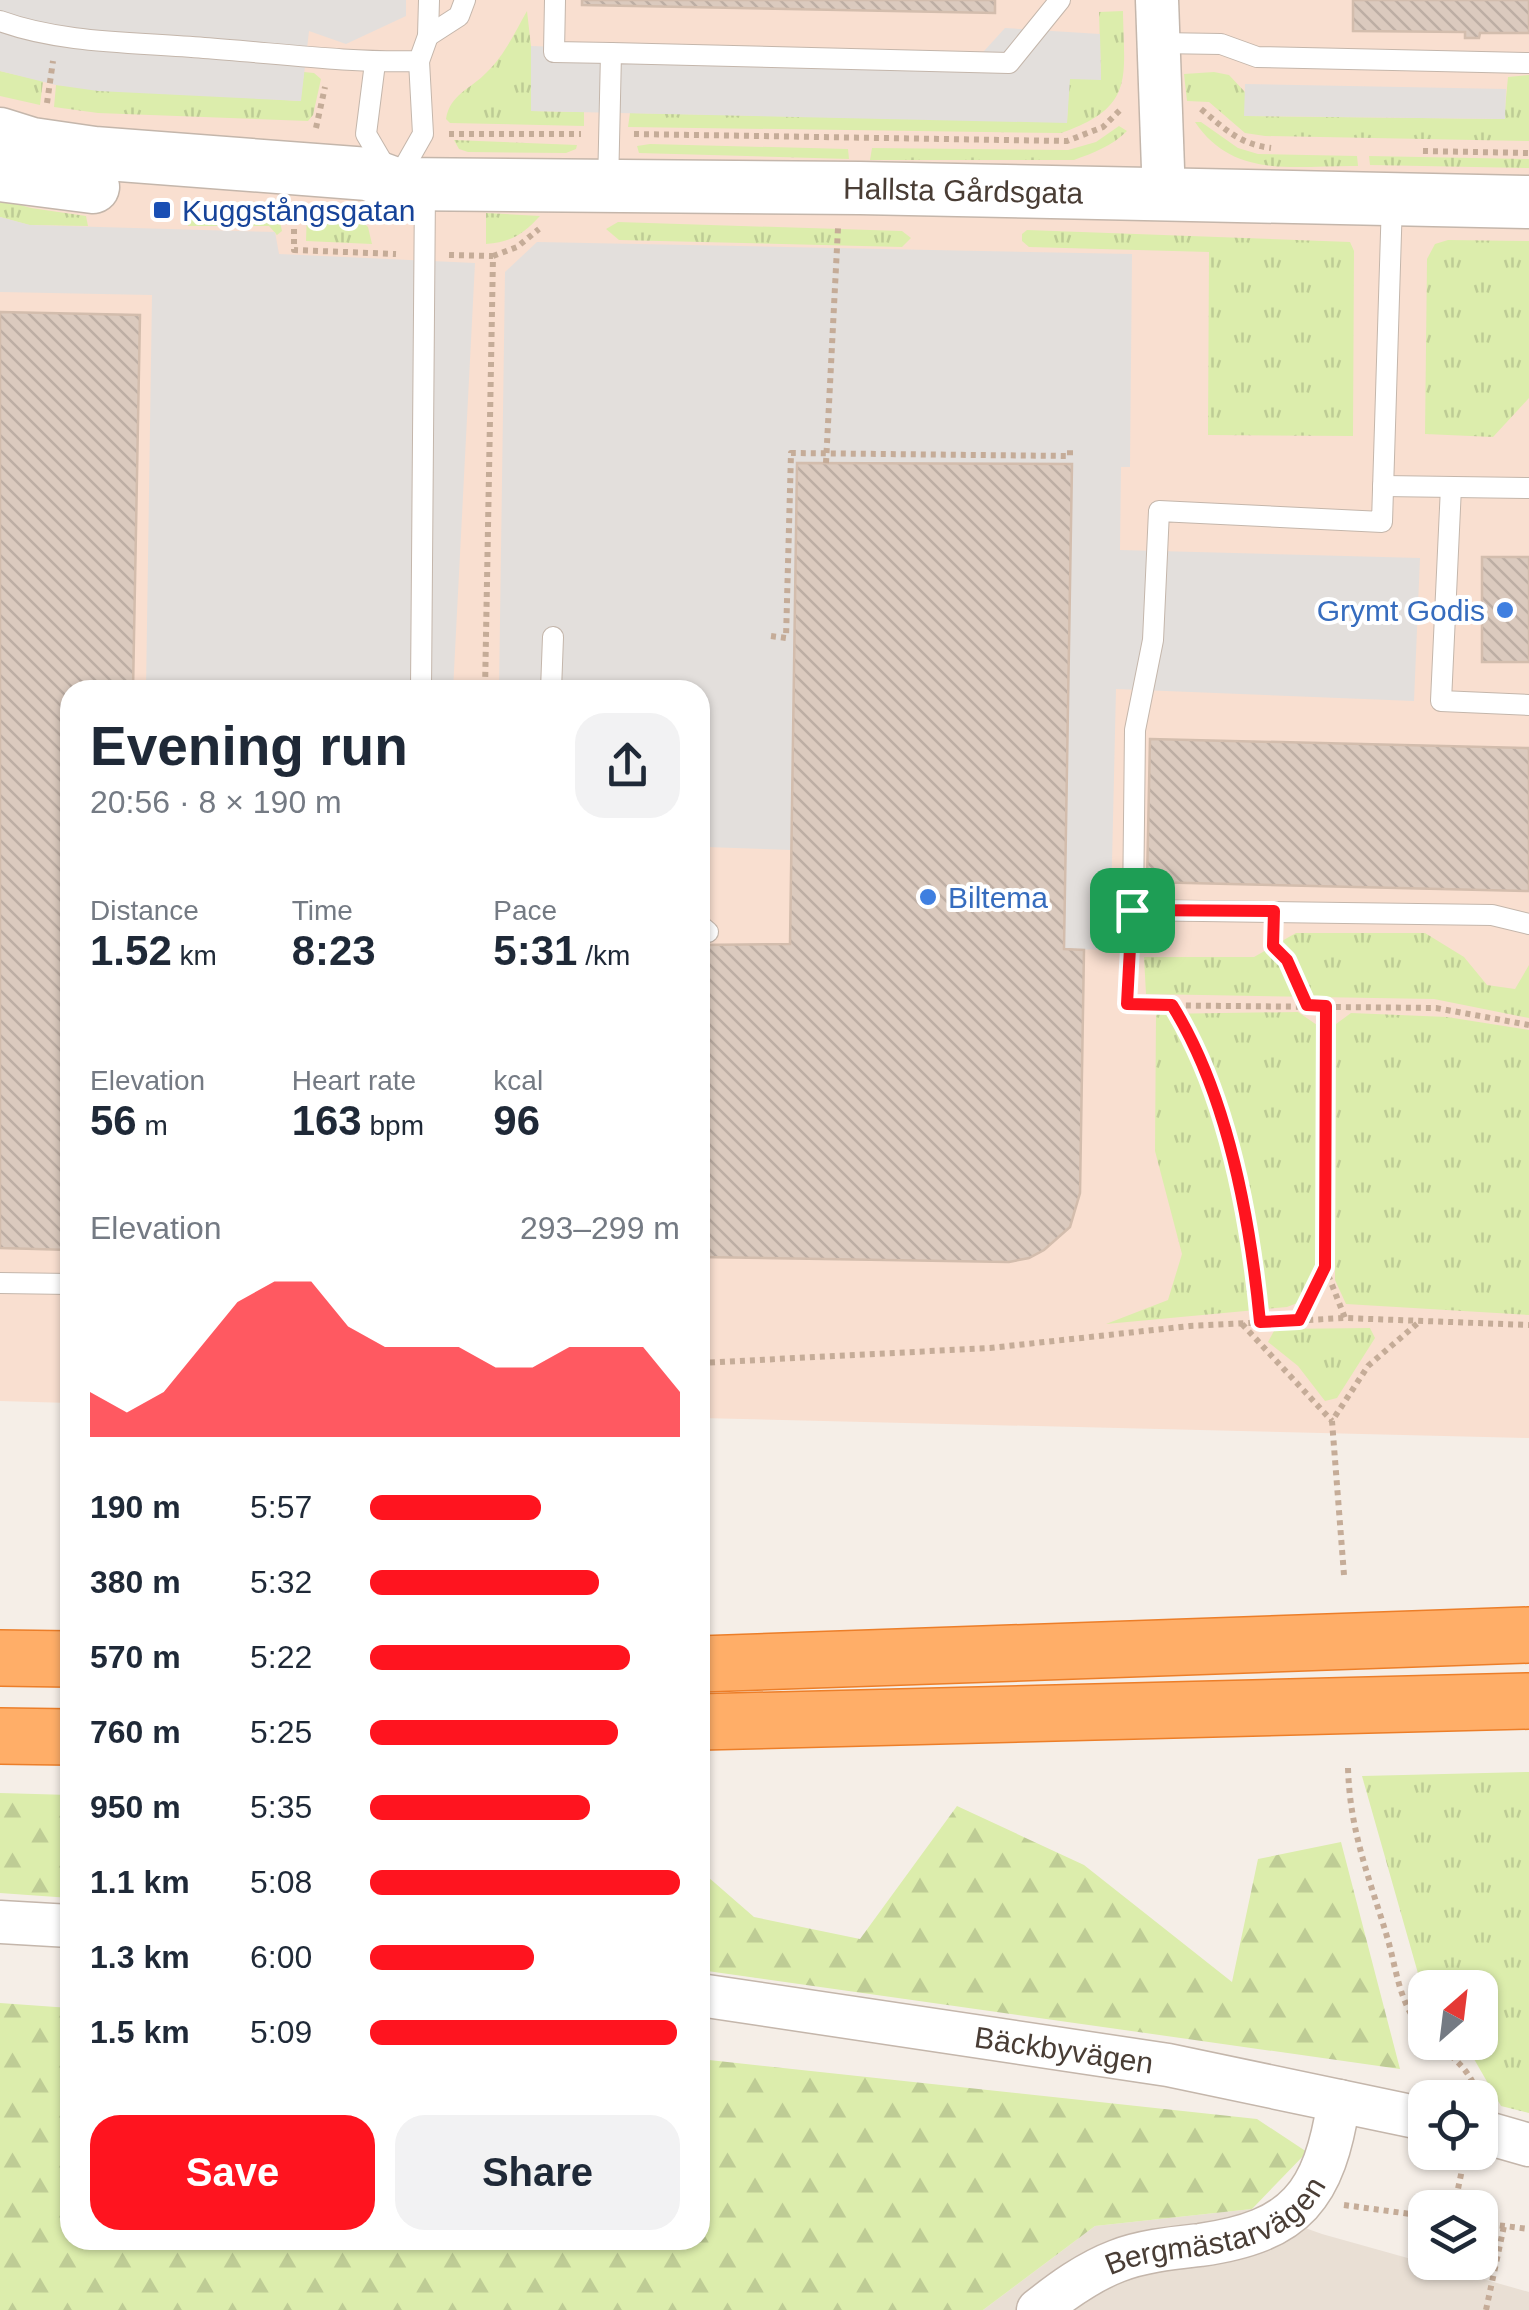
<!DOCTYPE html>
<html lang="en">
<head>
<meta charset="utf-8">
<style>
  body { margin:0; font-family:Helvetica,sans-serif; background:#f2f2f3; color:#1f2937; height:100vh; display:flex; flex-direction:column; font-size:38px; white-space:nowrap }
  * { box-sizing:border-box; margin:0 }
  p { font-size:32px; color:#747a83 }
  .icon { flex:none; width:55px; height:55px; fill:none; stroke:currentColor; stroke-width:2; stroke-linecap:round; stroke-linejoin:round }
  .map { position:relative; flex:1; overflow:hidden }
  .sheet { position:absolute; left:60px; top:680px; width:650px; height:1570px; display:flex; flex-direction:column; background:#fff; border-radius:30px; box-shadow:0 2px 8px #0004 }
  .sheet>* { flex:none }
  .needle { width:65px; rotate:28deg }
  .controls { position:absolute; left:1408px; top:1970px; display:grid; gap:20px }
  .controls a { display:grid; place-items:center; width:90px; height:90px; border-radius:20px; background:#fff; box-shadow:0 2px 8px #0004; font-size:50px }
  .pin { position:absolute; display:grid; place-items:center; width:85px; height:85px; color:#fff; margin:-42px; border-radius:20px; box-shadow:0 5px 15px #0006 }
  .round { display:grid; place-items:center; flex:none; width:105px; height:105px; border-radius:30px; background:#f2f2f3 }
  .overview { display:flex; align-items:center; justify-content:space-between; height:170px; padding:0 30px }
  h1 { font-size:55px; font-weight:700; line-height:75px }
  .metrics { display:grid; grid-template-columns:repeat(3,1fr); gap:15px; height:170px; padding:10px 30px }
  .metrics div { display:grid; align-content:center }
  .metrics b { font-size:42px; font-weight:700 }
  .metrics small { font-size:28px; font-weight:400 }
  .metrics p { font-size:28px }
  .chart { height:280px; padding:20px 30px }
  .chart p { display:flex; justify-content:space-between }
  .chart svg { width:100%; height:180px; margin-top:10px; fill:#ff141f; opacity:.7 }
  .primary-button { display:flex; gap:20px; margin-top:auto; padding:20px 30px }
  .primary-button a { flex:1; height:115px; border-radius:30px; background:#ff141f; color:#fff; font-size:40px; font-weight:700; line-height:115px; text-align:center }
  .primary-button a+a { background:#f2f2f3; color:#1f2937 }
  ul { padding:0 30px; list-style:none; font-size:32px }
  li { display:grid; grid-template-columns:160px 120px 1fr; align-items:center; height:75px }
  li i { height:25px; border-radius:12px; background:#ff141f }
  .map>svg:first-child { display:block }
</style>
</head>
<body>
<div class="map">
<svg width="1529" height="2310" viewBox="0 0 1529 2310">
  <defs>
    <pattern id="grass-tufts" width="24" height="20" patternUnits="userSpaceOnUse" patternTransform="scale(2.5)"><rect width="24" height="20" fill="#dcedac"/><path d="M3 7l-1-3M5 7V3M7 7l1-3M15 17l-1-3M17 17v-4M19 17l1-3" fill="none" stroke="#becc95"/></pattern>
    <pattern id="forest-firs" width="22" height="20" patternUnits="userSpaceOnUse" patternTransform="scale(2.5)"><rect width="22" height="20" fill="#dcedac"/><path d="M5 1l3.5 6h-7zM16 11l3.5 6h-7z" fill="#becc95"/></pattern>
    <pattern id="building-back-hatch" width="6" height="6" patternUnits="userSpaceOnUse" patternTransform="scale(2.5)"><rect width="6" height="6" fill="#dbcabe"/><path d="M-1 5l2 2M0 0l6 6M5-1l2 2" fill="none" stroke="#bdaea4"/></pattern>
  </defs>
  <rect width="100%" height="100%" fill="#f5eee7"/>
  <polygon fill="#e9dfd4" points="1252,2209 1322,2234 1529,2292 1529,2310 983,2310 1095,2226"/>
  <polygon fill="#f9dfd0" points="0,0 1529,0 1529,1438 700,1418 700,690 70,690 70,1403 0,1401"/>
  <g fill="url(#grass-tufts)">
    <path d="M527 11 531 46V111L584 112V126L450 123 446 119C450 94 471 89 487 72 504 56 515 32 527 11Z"/>
    <path d="M1123 11C1124 79 1135 107 1061 133L628 127 630 113 1067 122 1069 79H1101L1099 12Z"/>
    <polygon points="0,71 43,81 40,105 0,96"/>
    <polygon points="304,72 314,73 321,79 313,115 308,121 98,113 54,107 56,85 300,101"/>
    <polygon points="1214,72 1229,75 1245,92 1245,116 1504,119 1508,77 1529,75 1529,141 1265,136 1245,133 1209,102 1187,101 1184,74"/>
    <path d="M1195 122H1201L1238 148 1258 154 1357 156 1358 166C1295 165 1234 180 1195 122Z"/>
    <path d="M1119 126 1127 131C1112 146 1093 153 1074 160H870L872 148 1068 150 1096 142Z"/>
    <polygon points="454,140 577,145 576,149 566,153 468,152 459,149"/>
    <polygon points="650,144 848,149 849,159 639,153 637,146"/>
    <polygon points="1369,156 1529,159 1529,168 1370,165"/>
    <polygon points="0,199 31,208 86,216 88,226 29,225 0,217"/>
    <polygon points="307,211 353,213 368,227 372,244 306,241"/>
    <path d="M486 213 540 216C523 234 512 242 486 244Z"/>
    <polygon points="188,219 280,222 282,231 277,235 269,226 188,226"/>
    <polygon points="618,222 902,231 911,238 902,247 619,240 606,229"/>
    <polygon points="1027,230 1350,242 1354,251 1353,436 1208,435 1209,252 1029,247 1022,241 1022,234"/>
    <polygon points="1448,240 1529,241 1529,398 1493,437 1425,434 1427,259 1435,244"/>
    <polygon points="1296,933 1425,933 1464,957 1487,985 1515,989 1529,965 1529,1018 1434,999 1146,994 1144,957 1254,957"/>
    <polygon points="1298,1012 1317,1025 1321,1266 1305,1300 1287,1307 1106,1324 1168,1300 1182,1254 1155,1151 1156,1014"/>
    <polygon points="1351,1013 1447,1017 1529,1030 1529,1315 1346,1304 1335,1280 1336,1024"/>
    <polygon points="1370,1328 1375,1338 1337,1398 1325,1401 1298,1366 1268,1342 1275,1329"/>
    <polygon points="1529,1772 1529,2113 1501,2106 1470,2052 1460,2043 1480,2042 1480,1988 1425,1988 1425,1998 1362,1776"/>
  </g>
  <g fill="url(#forest-firs)">
    <polygon points="0,1793 70,1795 70,1898 0,1893"/>
    <polygon points="957,1806 1084,1865 1232,1982 1258,1859 1341,1842 1400,2069 700,1970 700,1870 754,1917 860,1939"/>
    <polygon points="0,2003 70,2008 70,2240 700,2240 700,2059 1257,2119 1307,2152 1252,2209 1095,2226 983,2310 0,2310"/>
  </g>
  <g fill="#e3dfdc">
    <polygon points="0,0 406,0 406,16 346,44 309,31 301,101 98,91 56,85 0,71"/>
    <polygon points="1005,28 1100,34 1101,80 1070,79 1067,123 531,111 531,46 975,61"/>
    <polygon points="1245,84 1506,89 1505,119 1244,116"/>
    <polygon points="0,217 30,225 275,232 279,254 475,263 453,690 146,690 152,295 0,292"/>
    <polygon points="537,242 1132,254 1130,467 1121,467 1120,550 1420,558 1414,701 1116,689 1110,950 1064,949 791,850 706,847 700,853 700,690 499,690 505,272"/>
  </g>
  <g fill="url(#building-back-hatch)" stroke="#d3bdad" stroke-width="2.5">
    <polygon points="582,0 995,0 995,13 582,5"/>
    <polygon points="1353,0 1529,0 1529,33 1480,33 1479,38 1465,38 1465,32 1353,31"/>
    <polygon points="0,312 140,315 133,690 70,690 70,1250 0,1248"/>
    <polygon points="797,463 1072,464 1064,949 1084,950 1080,1193 1070,1227 1044,1250 1029,1258 1009,1262 700,1257 700,945 790,944"/>
    <rect x="1482" y="557" width="47" height="105"/>
    <polygon points="1150,739 1529,748 1529,891 1147,882"/>
  </g>
  <g fill="none" stroke-linecap="round" stroke-linejoin="round">
    <defs>
      <g id="service">
        <polyline points="555,0 554,52 611,53"/>
        <path d="M0 21C63 44 137 42 204 48 276 53 346 63 419 61L428 36 429 0"/>
        <polyline points="428,36 459,16 465,0"/>
        <polyline points="1159,43 1221,44 1257,57 1529,63"/>
        <polyline points="375,63 366,134 387,170"/>
        <polyline points="398,178 423,134 419,61"/>
        <polyline points="608,187 611,53 1009,63 1060,0"/>
        <polyline points="1392,201 1382,522 1159,511 1153,640 1135,730 1133,910 1492,915 1529,924"/>
        <polyline points="1383,486 1529,488"/>
        <polyline points="1451,487 1441,701 1529,705"/>
        <polyline points="421,690 425,187"/>
        <polyline points="551,690 553,637"/>
        <polyline points="700,925 708,932"/>
        <polyline points="0,1283 70,1284"/>
      </g>
      <g id="minor">
        <polyline points="1157,0 1164,197"/>
        <polyline points="0,1922 70,1926"/>
        <path id="s1" d="M700 1995 1168 2065 1425 2119"/>
        <polyline points="1480,2131 1529,2145"/>
        <path id="s2" d="M1038 2310C1062 2291 1088 2272 1117 2261 1142 2251 1173 2248 1200 2245 1297 2231 1324 2196 1339 2101"/>
      </g>
      <g id="tertiary">
        <path id="s3" d="M0 134 32 144 94 153 368 174 395 184 860 188 1529 202"/>
        <polyline points="0,175 93,187"/>
      </g>
      <g id="motorway">
        <polyline points="0,1658 70,1659"/>
        <polyline points="700,1664 1529,1635"/>
        <polyline points="700,1722 1529,1701"/>
        <polyline points="0,1736 70,1737"/>
      </g>
    </defs>
    <use href="#service" stroke="#c4b6ab" stroke-width="22"/>
    <use href="#minor" stroke="#c4b6ab" stroke-width="45"/>
    <use href="#tertiary" stroke="#c4b6ab" stroke-width="55"/>
    <use href="#motorway" stroke="#ec7e29" stroke-width="58"/>
    <g stroke="#c5ac98" stroke-width="6" stroke-dasharray="5 5" stroke-linecap="butt">
      <polyline points="47,103 53,61"/>
      <path d="M1201 109C1225 129 1239 144 1271 148"/>
      <polyline points="316,128 325,87"/>
      <polyline points="449,134 581,134"/>
      <polyline points="634,134 1067,141 1103,127 1121,109"/>
      <polyline points="1423,151 1529,153"/>
      <polyline points="294,209 294,250 396,254"/>
      <polyline points="449,255 493,256 485,690"/>
      <polyline points="493,256 517,247 539,229"/>
      <polyline points="826,463 838,228"/>
      <polyline points="771,636 786,638 791,453 1070,456 1070,447"/>
      <polyline points="1131,934 1127,1005 1436,1008 1529,1025"/>
      <polyline points="1273,937 1273,947 1287,960 1307,1005"/>
      <path d="M1172 1005C1228 1095 1250 1218 1261 1322"/>
      <polyline points="1327,1006 1325,1267 1345,1318"/>
      <polyline points="1299,1319 1325,1268"/>
      <polyline points="1242,1324 1332,1421"/>
      <polyline points="700,1363 990,1348 1190,1326 1345,1318 1529,1325"/>
      <polyline points="1344,1575 1332,1421 1368,1366 1419,1322"/>
      <path d="M1348 1768C1350 1834 1370 1879 1388 1940 1397 1972 1400 2008 1425 2032"/>
      <path d="M1436 2042C1452 2057 1470 2070 1476 2091"/>
      <polyline points="1344,2205 1425,2216"/>
      <polyline points="1454,2208 1463,2165"/>
      <polyline points="1480,2223 1529,2229"/>
      <polyline points="1486,2310 1504,2226"/>
    </g>
    <use href="#service" stroke="#fff" stroke-width="20"/>
    <use href="#minor" stroke="#fff" stroke-width="42"/>
    <use href="#tertiary" stroke="#fff" stroke-width="52"/>
    <use href="#motorway" stroke="#ffae68" stroke-width="55"/>
  </g>
  <g fill="none" stroke-linecap="round" stroke-linejoin="round">
    <defs>
      <path id="route" d="M1132 910 1274 911 1273 946 1287 960 1307 1005 1326 1006 1325 1267 1299 1320 1260 1322C1250 1218 1228 1095 1172 1005L1127 1004Z"/>
    </defs>
    <use href="#route" stroke="#fff" stroke-width="20"/>
    <use href="#route" stroke="#ff141f" stroke-width="12"/>
  </g>
  <rect fill="#1a4fb4" stroke="#fff" stroke-width="4" x="152" y="200" width="20" height="20" rx="5"/>
  <g fill="#3f7fe0" stroke="#fff" stroke-width="4">
    <circle cx="1505" cy="610" r="10"/>
    <circle cx="928" cy="897" r="10"/>
  </g>
  <g text-anchor="middle" dominant-baseline="central" stroke-width="8" stroke-linejoin="round" paint-order="stroke">
    <g font-size="30" fill="#493d35" stroke="#fff">
      <text stroke="none"><textPath href="#s3" startOffset="968">Hallsta Gårdsgata</textPath></text>
      <text stroke="none"><textPath href="#s1" startOffset="368">Bäckbyvägen</textPath></text>
      <text stroke="none"><textPath href="#s2" startOffset="200">Bergmästarvägen</textPath></text>
    </g>
    <g font-size="30" fill="#164399" stroke="#fff" text-anchor="start">
      <text x="182" y="210">Kuggstångsgatan</text>
    </g>
    <g font-size="30" fill="#366cbe" stroke="#fff" text-anchor="end">
      <text x="1485" y="610">Grymt Godis</text>
      <text x="948" y="897" text-anchor="start">Biltema</text>
    </g>
  </g>
</svg>
<div class="controls">
<a><svg class="needle" viewBox="-14 -14 28 28"><path d="M0-13l5 13h-10z" fill="#e53935"/><path d="M0 13l5-13h-10z" fill="#747a83"/></svg></a>
<a><svg class="icon" aria-label="locate" viewBox="0 0 24 24"><circle cx="12" cy="12" r="6"/><path d="M12 2v4M12 18v4M2 12h4M18 12h4"/></svg></a>
<a><svg class="icon" aria-label="layers" viewBox="0 0 24 24"><path d="M12 4l9 5-9 5-9-5zM3 14l9 5 9-5"/></svg></a>
</div>
<div class="pin" style="left:1132px;top:910px;background:#1e9e55"><svg class="icon" aria-label="arrive" viewBox="0 0 24 24"><path d="M6 21V4h12l-3 4 3 4H6"/></svg></div>
<section class="sheet">
<div class="overview"><div><h1>Evening run</h1><p>20:56 · 8 × 190 m</p></div><a class="round"><svg class="icon" aria-label="share" viewBox="0 0 24 24"><path d="M12 15V3M7 8l5-5 5 5M5 13v7h14v-7"/></svg></a></div>
<div class="metrics">
<div><p>Distance</p><b>1.52<small> km</small></b></div>
<div><p>Time</p><b>8:23</b></div>
<div><p>Pace</p><b>5:31<small> /km</small></b></div>
</div>
<div class="metrics">
<div><p>Elevation</p><b>56<small> m</small></b></div>
<div><p>Heart rate</p><b>163<small> bpm</small></b></div>
<div><p>kcal</p><b>96</b></div>
</div>
<div class="chart"><p><span>Elevation</span>293–299 m</p>
<svg viewBox="0 0 160 44" preserveAspectRatio="none"><path d="M0 44V33L10 38L20 33L30 22L40 11L50 6L60 6L70 17L80 22L90 22L100 22L110 27L120 27L130 22L140 22L150 22L160 33V44z"/></svg>
</div>
<ul>
<li><b>190 m</b>5:57<i style="width:55%"></i></li>
<li><b>380 m</b>5:32<i style="width:74%"></i></li>
<li><b>570 m</b>5:22<i style="width:84%"></i></li>
<li><b>760 m</b>5:25<i style="width:80%"></i></li>
<li><b>950 m</b>5:35<i style="width:71%"></i></li>
<li><b>1.1 km</b>5:08<i style="width:100%"></i></li>
<li><b>1.3 km</b>6:00<i style="width:53%"></i></li>
<li><b>1.5 km</b>5:09<i style="width:99%"></i></li>
</ul>
<div class="primary-button"><a>Save</a><a>Share</a></div>
</section>
</div>
</body>
</html>
